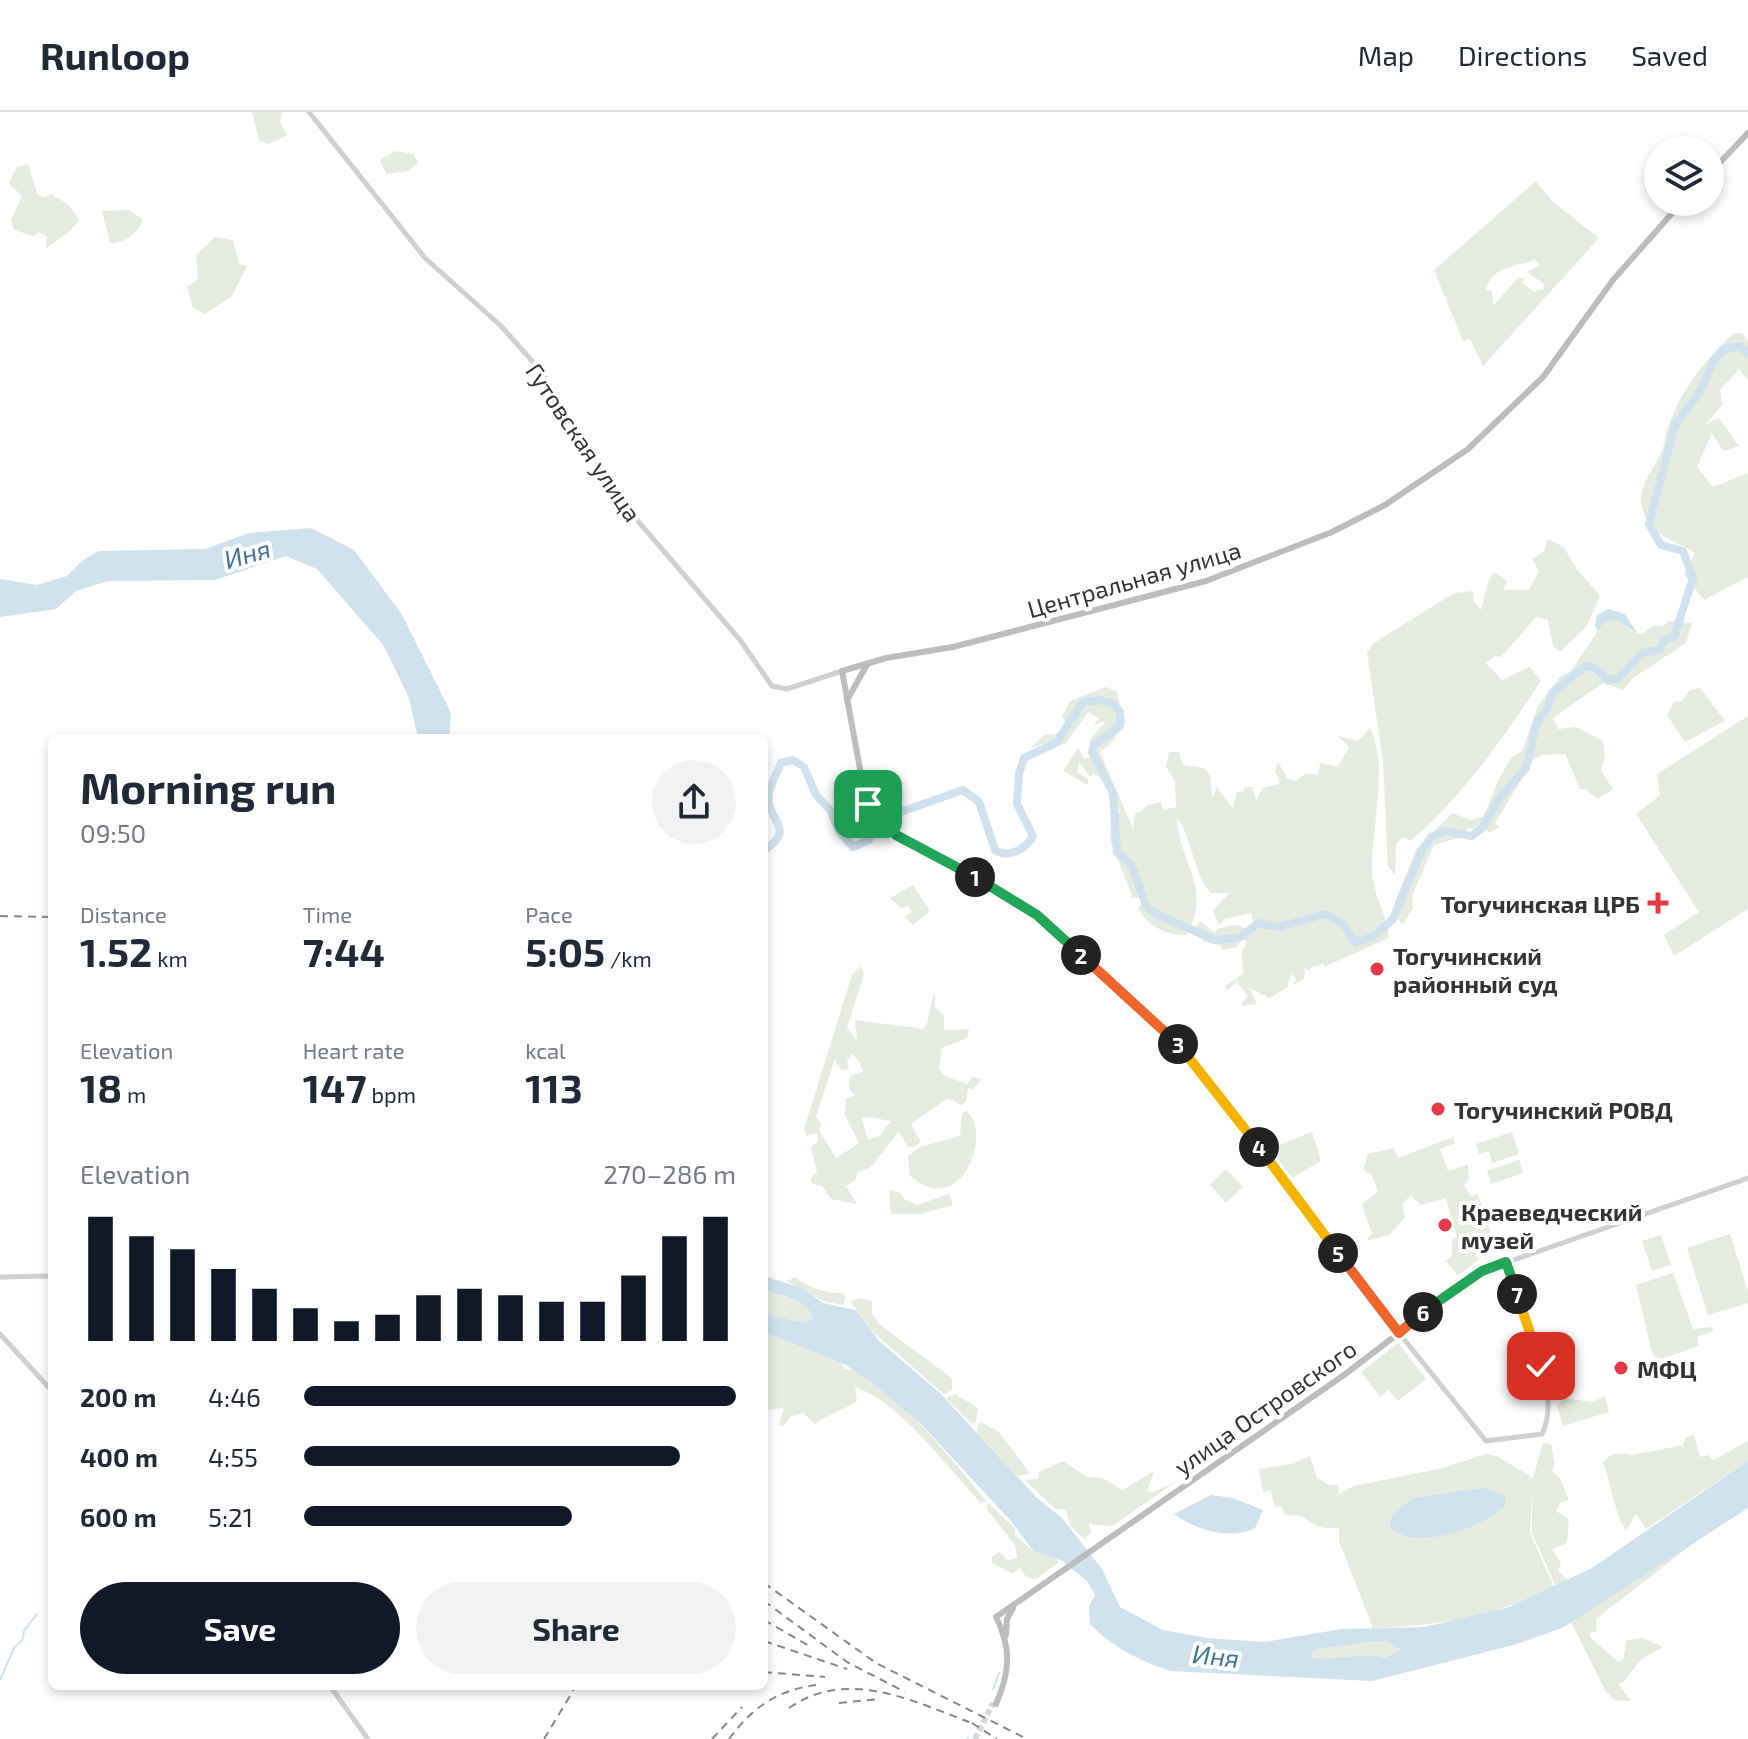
<!DOCTYPE html>
<html lang="en">
<head>
<meta charset="utf-8">
<style>
  body { margin:0; font-family:"Exo 2",sans-serif; background:#f2f2f3; color:#1f2937; height:100vh; display:flex; flex-direction:column; font-size:30px; white-space:nowrap }
  * { box-sizing:border-box; margin:0 }
  p { font-size:26px; color:#747a83 }
  .icon { flex:none; width:44px; height:44px; fill:none; stroke:currentColor; stroke-width:2; stroke-linecap:round; stroke-linejoin:round }
  .map { position:relative; flex:1; overflow:hidden }
  .details { position:absolute; left:48px; top:622px; width:720px; height:956px; display:flex; flex-direction:column; background:#fff; border-radius:12px; box-shadow:0 4px 12px #0003 }
  .details>* { flex:none }
  .buttons { position:absolute; left:1644px; top:24px; display:grid; gap:16px }
  .buttons a { display:grid; place-items:center; width:80px; height:80px; border-radius:50%; background:#fff; box-shadow:0 4px 12px #0003; font-size:40px }
  .pin { position:absolute; display:grid; place-items:center; width:68px; height:68px; color:#fff; margin:-34px; border-radius:16px; box-shadow:0 4px 12px #0006 }
  .km { position:absolute; width:40px; height:40px; margin:-20px; border-radius:50%; background:#222; color:#fff; font-size:22px; line-height:40px; text-align:center }
  .round { display:grid; place-items:center; flex:none; width:84px; height:84px; border-radius:42px; background:#f2f2f3 }
  .headline { display:flex; align-items:center; justify-content:space-between; height:136px; padding:0 32px }
  h1 { font-size:44px; font-weight:700; line-height:60px }
  .stats { display:grid; grid-template-columns:repeat(3,1fr); gap:12px; height:136px; padding:8px 32px }
  .stats div { display:grid; align-content:center }
  .stats b { font-size:40px; font-weight:700 }
  .stats small { font-size:22px; font-weight:400 }
  .stats p { font-size:22px }
  .chart { height:224px; padding:16px 32px }
  .chart p { display:flex; justify-content:space-between }
  .chart svg { width:100%; height:144px; margin-top:8px; stroke:#111827; stroke-width:6 }
  .cta { display:flex; gap:16px; margin-top:auto; padding:16px 32px }
  .cta a { flex:1; height:92px; border-radius:48px; background:#111827; color:#fff; font-size:32px; font-weight:700; line-height:92px; text-align:center }
  .cta a+a { background:#f2f2f3; color:#1f2937 }
  ul { padding:0 32px; list-style:none; font-size:26px }
  li { display:grid; grid-template-columns:128px 96px 1fr; align-items:center; height:60px }
  li i { height:20px; border-radius:10px; background:#111827 }
  header { display:flex; align-items:center; gap:48px; box-sizing:border-box; height:112px; padding:0 40px; background:#fff; border-bottom:2px solid #e0e1e3 }
  header strong { font-size:38px }
  nav { display:flex; gap:44px; margin-inline-start:auto; font-size:28px }
  .map>svg:first-child { display:block }
</style>
</head>
<body>
<header>
<strong>Runloop</strong>
<nav><a>Map</a><a>Directions</a><a>Saved</a></nav>
</header>
<div class="map">
<svg width="1748" height="1627" viewBox="0 0 1748 1627">
  <rect width="100%" height="100%" fill="#fff"/>
  <g fill="#e6ecdf" fill-rule="evenodd">
    <polygon points="252,0 283,0 280,9 287,24 268,32 259,28"/>
    <polygon points="395,39 414,42 418,51 408,59 386,62 380,48"/>
    <polygon points="28,52 37,82 45,86 50,82 68,92 79,108 68,121 45,137 47,125 40,120 33,124 14,118 11,108 22,84 9,71 17,55"/>
    <path d="M1536 69 1552 89 1599 126 1483 254 1470 227 1463 229 1434 158ZM1534 148 1540 153 1527 160 1544 172 1543 177 1534 180 1522 171 1525 166H1518L1493 194 1492 180 1486 177C1493 154 1516 155 1534 148Z"/>
    <path d="M128 98 143 107C139 121 125 131 110 131L102 99Z"/>
    <polygon points="215,125 233,128 239,152 247,154 232,184 205,202 193,196 187,175 198,167 196,143"/>
    <path d="M1734 221H1742L1748 229V268L1739 257 1720 278 1722 293 1706 312 1719 306 1739 334 1723 339 1712 321 1697 355 1713 375 1748 361V465L1704 488 1684 463 1695 441C1674 427 1655 426 1644 401 1632 375 1659 355 1664 332 1671 291 1702 250 1734 221Z"/>
    <path d="M1547 427 1563 434 1576 456 1600 484 1586 515 1560 540 1553 534 1548 508 1536 505 1501 545 1495 544 1486 551 1502 568 1530 555 1541 569C1502 628 1465 681 1411 729L1403 725 1396 732 1395 763 1388 754 1383 650 1367 540 1374 531 1454 481 1473 479 1474 490 1481 498 1488 470 1494 460 1507 469 1503 478H1529L1539 459 1532 447 1544 439Z"/>
    <polygon points="1616,508 1635,521 1643,522 1654,513 1663,514 1669,509 1692,511 1686,531 1633,566 1623,578 1603,571 1553,606 1558,617 1576,615 1603,629 1605,645 1601,659 1613,677 1597,687 1586,677 1580,677 1565,642 1542,643 1533,648 1495,711 1500,715 1490,720 1468,716 1458,726 1434,733 1412,784 1413,796 1404,811 1400,811 1394,795 1396,787 1417,736 1452,701 1471,708 1483,705 1499,667 1511,646 1522,639 1538,594 1561,564 1571,559 1603,511"/>
    <path d="M1106 575 1116 579 1126 609 1112 630 1100 640 1133 717 1135 701 1141 700 1147 693 1161 690 1163 698 1176 695 1175 669 1166 655 1169 640H1179L1183 653 1204 656 1210 663 1212 686 1217 675 1233 697 1237 679 1243 681 1245 675H1252L1256 688 1263 676 1280 672 1275 659 1278 650 1288 667 1296 669 1306 661 1318 663 1320 651 1338 655 1349 635 1338 624 1358 629 1370 616C1389 652 1371 718 1372 759 1373 783 1387 803 1389 826L1324 855V851L1307 858 1305 854 1304 867 1291 874 1296 867 1291 862 1287 876 1269 886 1249 876 1257 892 1241 894 1247 883 1237 870 1227 878 1225 874 1243 862 1242 839 1247 830 1242 826 1237 835 1223 838 1220 833 1204 830 1196 815 1200 809 1215 821 1218 816 1238 813 1246 817 1253 810 1251 801 1225 807 1219 813 1213 799 1229 781H1210C1193 759 1193 729 1177 705 1178 751 1214 775 1186 823 1165 823 1150 815 1138 797L1142 791 1139 785 1130 786 1132 783 1110 728 1112 702 1120 701 1115 680 1094 661 1090 665 1079 650 1077 660 1088 667V673L1063 659 1078 636 1084 647 1090 645V628L1106 609 1094 613 1099 606 1088 600 1066 631 1054 636 1062 627H1058L1030 637 1044 623 1063 621 1065 609 1062 605 1070 589Z"/>
    <polygon points="1700,576 1725,609 1685,630 1667,603 1674,590 1682,589 1690,578"/>
    <polygon points="1748,604 1748,797 1674,844 1664,823 1699,800 1636,702 1660,683 1657,662"/>
    <polygon points="913,773 930,799 913,813 905,805 912,800 908,794 901,796 890,786"/>
    <path d="M861 854 864 862 847 915 857 930 855 908 924 917C931 905 929 894 935 880V895L944 904V918L969 917 967 926 942 936 939 957 945 964 967 972 972 965 982 967 973 977 968 976 966 990 961 993 948 986 911 1012 921 1030 913 1035H908L899 1019 870 1056 857 1060 856 1068 846 1074 857 1092 831 1087 822 1074 813 1072 810 1068 817 1060 811 1035 818 1029 817 1021 807 1024 804 1017 852 863ZM852 942 859 949 863 960 850 964 849 976 855 984 846 986 845 1003 859 1031 836 1046 818 1017 821 1013 816 1004 835 947 840 957 845 958 849 956 847 949ZM867 1005 891 1009 880 1024 868 1028 862 1007Z"/>
    <path d="M966 999C994 1020 961 1109 910 1064L908 1044 920 1035 960 1024 962 1002Z"/>
    <polygon points="1312,1020 1321,1049 1292,1066 1269,1037"/>
    <polygon points="1512,1020 1519,1042 1492,1051 1489,1039 1479,1042 1476,1032"/>
    <polygon points="1453,1025 1455,1031 1440,1037 1448,1059 1468,1052 1469,1067 1464,1074 1471,1084 1478,1082 1493,1129 1482,1132 1476,1143 1479,1147 1458,1164 1446,1149 1452,1144 1452,1129 1457,1125 1446,1086 1421,1093 1411,1083 1402,1092 1405,1106 1389,1123 1365,1129 1372,1122 1362,1092 1378,1080 1372,1063 1363,1058 1368,1042 1394,1036 1398,1046"/>
    <polygon points="1519,1048 1523,1061 1491,1072 1487,1059"/>
    <polygon points="1226,1057 1243,1075 1226,1091 1210,1073"/>
    <polygon points="889,1078 901,1081 904,1087 917,1093 949,1082 953,1093 920,1102 891,1102"/>
    <polygon points="1730,1122 1748,1179 1748,1191 1708,1203 1687,1136"/>
    <polygon points="1661,1123 1671,1153 1652,1159 1642,1129"/>
    <polygon points="1673,1161 1693,1217 1712,1215 1714,1219 1698,1224 1698,1234 1662,1247 1653,1244 1636,1173"/>
    <path d="M795 1165C807 1175 827 1182 843 1181L846 1184 843 1193 823 1189 787 1169Z"/>
    <path d="M764 1178C782 1184 807 1187 813 1208L803 1211 764 1201Z"/>
    <polygon points="859,1186 872,1189 872,1202 879,1212 952,1266 952,1278 944,1282 940,1279 871,1218 851,1190"/>
    <path d="M764 1220 841 1251 845 1257C881 1258 963 1360 986 1389L981 1391C948 1356 900 1290 855 1275L857 1289C842 1299 828 1302 815 1312L803 1301 791 1304 784 1314 779 1313 784 1296 764 1298Z"/>
    <polygon points="1398,1231 1426,1267 1398,1289 1389,1278 1380,1285 1361,1260"/>
    <polygon points="955,1282 978,1296 976,1310 972,1312 946,1286"/>
    <polygon points="1605,1284 1609,1300 1563,1314 1557,1293 1565,1286 1592,1290"/>
    <polygon points="980,1310 998,1319 1030,1361 1017,1364 976,1320"/>
    <path d="M1694 1323 1700 1345 1709 1343 1713 1348 1748 1329V1349L1646 1417 1636 1402 1626 1419C1614 1399 1611 1372 1603 1350 1614 1338 1619 1342 1632 1343 1636 1343 1676 1334 1683 1333L1686 1325Z"/>
    <path d="M1543 1331 1551 1332 1555 1352 1552 1359 1560 1367 1569 1388 1561 1390 1556 1399 1569 1407 1567 1431 1552 1437 1561 1451 1558 1459 1568 1468 1556 1475 1532 1421V1377L1530 1421 1554 1475C1492 1505 1442 1513 1373 1516L1339 1429V1416C1319 1417 1316 1414 1301 1404L1284 1403 1282 1394 1274 1395 1271 1378 1263 1380 1259 1357 1292 1352 1310 1344 1317 1366 1329 1373H1338L1339 1382 1354 1374 1443 1356 1486 1342 1497 1344 1533 1366Z"/>
    <polygon points="1063,1349 1087,1365 1102,1366 1123,1378 1154,1359 1147,1379 1151,1381 1177,1369 1112,1414 1089,1412 1091,1421 1084,1427 1071,1414 1065,1397 1055,1397 1025,1368 1038,1367 1039,1360"/>
    <polygon points="988,1391 1015,1416 1015,1423 1034,1440 1058,1447 1058,1451 1036,1467 1026,1465 1020,1455 1013,1462 992,1451 992,1444 1000,1440 1007,1448 1017,1446 1015,1433 986,1396"/>
    <polygon points="1713,1416 1596,1507 1597,1519 1590,1521 1590,1525 1618,1550 1623,1548 1627,1528 1643,1526 1663,1535 1640,1548 1624,1570 1618,1572 1631,1589 1615,1588 1606,1580 1571,1510"/>
    <path d="M1375 1529H1387L1400 1538 1384 1546C1367 1541 1334 1548 1311 1545L1314 1538Z"/>
  </g>
  <g fill="#cfe2ee" fill-rule="evenodd">
    <polygon points="311,416 354,438 401,501 451,601 449,626 418,626 409,586 384,534 317,457 286,444 215,468 108,469 76,479 56,497 0,505 0,467 37,473 67,464 83,448 99,439 205,437 249,421"/>
    <polygon points="1608,497 1625,502 1638,522 1616,508 1603,511 1598,519 1595,514 1597,503"/>
    <path d="M764 1164 802 1176 823 1191 856 1198 879 1229 940 1281 1037 1386 1062 1406 1102 1457 1120 1495 1163 1518 1207 1526 1264 1530 1342 1517 1425 1515 1509 1495 1592 1456 1748 1349V1396L1564 1515 1517 1532 1372 1569 1171 1559C1139 1549 1114 1536 1090 1512L1089 1494 1095 1483 1087 1469 1061 1448 1034 1440 1010 1408 922 1313 880 1277 846 1253 764 1220V1201L803 1211 813 1207C807 1187 782 1184 764 1178ZM1375 1529H1387L1400 1538 1384 1546C1365 1540 1335 1549 1311 1545L1314 1538Z"/>
    <path d="M1484 1376 1504 1383 1506 1392C1487 1415 1414 1441 1390 1415L1392 1403 1413 1386Z"/>
    <path d="M1211 1383 1233 1386 1263 1398 1255 1416C1230 1428 1197 1419 1174 1402Z"/>
  </g>
  <g fill="none" stroke-linecap="round" stroke-linejoin="round">
    <g stroke="#cfe2ee" stroke-width="2">
      <polyline points="0,1568 15,1534 22,1529 24,1519 37,1502"/>
      <polyline points="993,1577 999,1561"/>
      <polyline points="967,1627 968,1626"/>
    </g>
    <path stroke="#cfe2ee" stroke-width="8" d="M764 738C799 717 764 707 769 681 770 672 778 660 781 651L793 648 804 655 816 683 830 698 839 719 853 735 869 728 875 709 963 678 979 690 995 738C1008 747 1026 737 1033 724L1017 692 1019 662 1024 646 1056 631 1083 590 1100 588 1112 591 1120 600V614L1094 633 1092 640 1113 681 1117 740 1132 754 1146 794 1154 801 1215 828 1239 826 1258 811 1279 815 1326 802 1343 812 1355 830 1373 825 1393 807 1422 738 1431 725 1445 719 1472 724 1482 716 1499 687 1526 656 1537 610 1547 597 1552 581 1586 554 1595 556 1608 568 1618 567 1642 541 1660 538 1664 528 1674 525 1693 466 1683 439 1661 433 1649 412 1675 313 1701 278 1714 248 1724 237 1740 234 1748 241"/>
    <polyline stroke="#d6d6d6" stroke-width="6" stroke-dasharray="6 3" stroke-linecap="butt" points="975,1627 993,1591"/>
    <g stroke="#d0d0d0" stroke-width="5">
      <polyline points="309,0 425,146 501,214 541,259 619,387 740,528 772,574 787,577 842,559"/>
      <path d="M1506 1150C1521 1193 1564 1280 1542 1322L1486 1329 1399 1221 1482 1159 1748 1066"/>
      <polyline points="0,1165 52,1164"/>
      <polyline points="0,1222 52,1279"/>
      <polyline points="330,1574 368,1627"/>
    </g>
    <g stroke="#bdbdbd" stroke-width="6">
      <polyline points="1710,61 1748,21"/>
      <path d="M842 559 865 684 872 699 896 723 1001 779 1037 803 1177 930 1399 1221 1344 1263 996 1505C1012 1537 1010 1560 996 1592"/>
      <polyline points="842,559 886,546 953,535 1206,469 1332,420 1385,393 1468,337 1543,265 1613,168 1682,90"/>
      <polyline points="847,588 868,551"/>
      <polyline points="1006,1523 1007,1507 1013,1496"/>
    </g>
    <g stroke="#888" stroke-width="2" stroke-dasharray="8 6" stroke-linecap="butt">
      <polyline points="0,804 52,805"/>
      <polyline points="764,1471 876,1551 1027,1627"/>
      <polyline points="764,1489 847,1550 905,1580"/>
      <polyline points="764,1508 811,1535"/>
      <polyline points="764,1529 847,1557"/>
      <polyline points="764,1560 825,1565"/>
      <polyline points="839,1591 879,1587"/>
      <path d="M789 1596C846 1556 911 1588 969 1610"/>
      <polyline points="972,1611 997,1627"/>
      <polyline points="544,1627 576,1574"/>
      <polyline points="712,1627 742,1595"/>
      <path d="M729 1627C752 1596 777 1578 816 1573"/>
    </g>
  </g>
  <g fill="none" stroke-linecap="round" stroke-linejoin="round">
    <defs>
      <polyline id="split-1" points="868,692 896,723 975,765"/>
      <polyline id="split-2" points="975,765 1037,803 1081,843"/>
      <polyline id="split-3" points="1081,843 1178,932"/>
      <polyline id="split-4" points="1178,932 1259,1035"/>
      <polyline id="split-5" points="1259,1035 1338,1141"/>
      <polyline id="split-6" points="1338,1141 1399,1221 1423,1200"/>
      <polyline id="split-7" points="1423,1200 1482,1159 1506,1150 1517,1182"/>
      <polyline id="split-8" points="1517,1182 1541,1254"/>
    </defs>
    <use href="#split-1" stroke="#fff" stroke-width="16"/>
    <use href="#split-2" stroke="#fff" stroke-width="16"/>
    <use href="#split-3" stroke="#fff" stroke-width="16"/>
    <use href="#split-4" stroke="#fff" stroke-width="16"/>
    <use href="#split-5" stroke="#fff" stroke-width="16"/>
    <use href="#split-6" stroke="#fff" stroke-width="16"/>
    <use href="#split-7" stroke="#fff" stroke-width="16"/>
    <use href="#split-8" stroke="#fff" stroke-width="16"/>
    <use href="#split-1" stroke="#22a559" stroke-width="10"/>
    <use href="#split-2" stroke="#22a559" stroke-width="10"/>
    <use href="#split-3" stroke="#f0652b" stroke-width="10"/>
    <use href="#split-4" stroke="#f5b400" stroke-width="10"/>
    <use href="#split-5" stroke="#f5b400" stroke-width="10"/>
    <use href="#split-6" stroke="#f0652b" stroke-width="10"/>
    <use href="#split-7" stroke="#22a559" stroke-width="10"/>
    <use href="#split-8" stroke="#f5b400" stroke-width="10"/>
  </g>
  <g fill="#e63946" stroke="#fff" stroke-width="3">
    <path d="M1654 779h8v8h8v8h-8v8h-8v-8h-8v-8h8z"/>
    <circle cx="1377" cy="857" r="8"/>
    <circle cx="1438" cy="997" r="8"/>
    <circle cx="1445" cy="1113" r="8"/>
    <circle cx="1621" cy="1256" r="8"/>
  </g>
  <g text-anchor="middle" dominant-baseline="central" stroke-width="8" stroke-linejoin="round" paint-order="stroke">
    <g font-size="24" fill="#333" stroke="#fff">
      <text transform="translate(584 330) rotate(56)">Гутовская улица</text>
      <text transform="translate(1134 467) rotate(-16)">Центральная улица</text>
      <text transform="translate(1265 1295) rotate(-35)">улица Островского</text>
    </g>
    <g font-size="24" font-weight="bold" fill="#333" stroke="#fff" text-anchor="start">
      <text x="1640" y="791" text-anchor="end">Тогучинская ЦРБ</text>
      <text x="1393" y="843">Тогучинский<tspan x="1393" dy="28">районный суд</tspan></text>
      <text x="1454" y="997">Тогучинский РОВД</text>
      <text x="1461" y="1099">Краеведческий<tspan x="1461" dy="28">музей</tspan></text>
      <text x="1637" y="1256">МФЦ</text>
    </g>
    <g font-size="26" font-style="italic" fill="#3f7597" stroke="#fff">
      <text transform="translate(247 441) rotate(-16)">Иня</text>
      <text transform="translate(1216 1543) rotate(6)">Иня</text>
    </g>
  </g>
</svg>
<div class="buttons">
<a><svg class="icon" aria-label="layers" viewBox="0 0 24 24"><path d="M12 4l9 5-9 5-9-5zM3 14l9 5 9-5"/></svg></a>
</div>
<div class="pin" style="left:868px;top:692px;background:#1e9e55"><svg class="icon" aria-label="arrive" viewBox="0 0 24 24"><path d="M6 21V4h12l-3 4 3 4H6"/></svg></div>
<div class="pin" style="left:1541px;top:1254px;background:#d93025"><svg class="icon" aria-label="check" viewBox="0 0 24 24"><path d="M5 12l5 5 9-10"/></svg></div>
<b class="km" style="left:975px;top:765px">1</b>
<b class="km" style="left:1081px;top:843px">2</b>
<b class="km" style="left:1178px;top:932px">3</b>
<b class="km" style="left:1259px;top:1035px">4</b>
<b class="km" style="left:1338px;top:1141px">5</b>
<b class="km" style="left:1423px;top:1200px">6</b>
<b class="km" style="left:1517px;top:1182px">7</b>
<section class="details">
<div class="headline"><div><h1>Morning run</h1><p>09:50</p></div><a class="round"><svg class="icon" aria-label="share" viewBox="0 0 24 24"><path d="M12 15V3M7 8l5-5 5 5M5 13v7h14v-7"/></svg></a></div>
<div class="stats">
<div><p>Distance</p><b>1.52<small> km</small></b></div>
<div><p>Time</p><b>7:44</b></div>
<div><p>Pace</p><b>5:05<small> /km</small></b></div>
</div>
<div class="stats">
<div><p>Elevation</p><b>18<small> m</small></b></div>
<div><p>Heart rate</p><b>147<small> bpm</small></b></div>
<div><p>kcal</p><b>113</b></div>
</div>
<div class="chart"><p><span>Elevation</span>270–286 m</p>
<svg viewBox="0 0 160 44" preserveAspectRatio="none"><path d="M5 44V6M15 44V12M25 44V16M35 44V22M45 44V28M55 44V34M65 44V38M75 44V36M85 44V30M95 44V28M105 44V30M115 44V32M125 44V32M135 44V24M145 44V12M155 44V6"/></svg>
</div>
<ul>
<li><b>200 m</b>4:46<i style="width:100%"></i></li>
<li><b>400 m</b>4:55<i style="width:87%"></i></li>
<li><b>600 m</b>5:21<i style="width:62%"></i></li>
</ul>
<div class="cta"><a>Save</a><a>Share</a></div>
</section>
</div>
</body>
</html>
